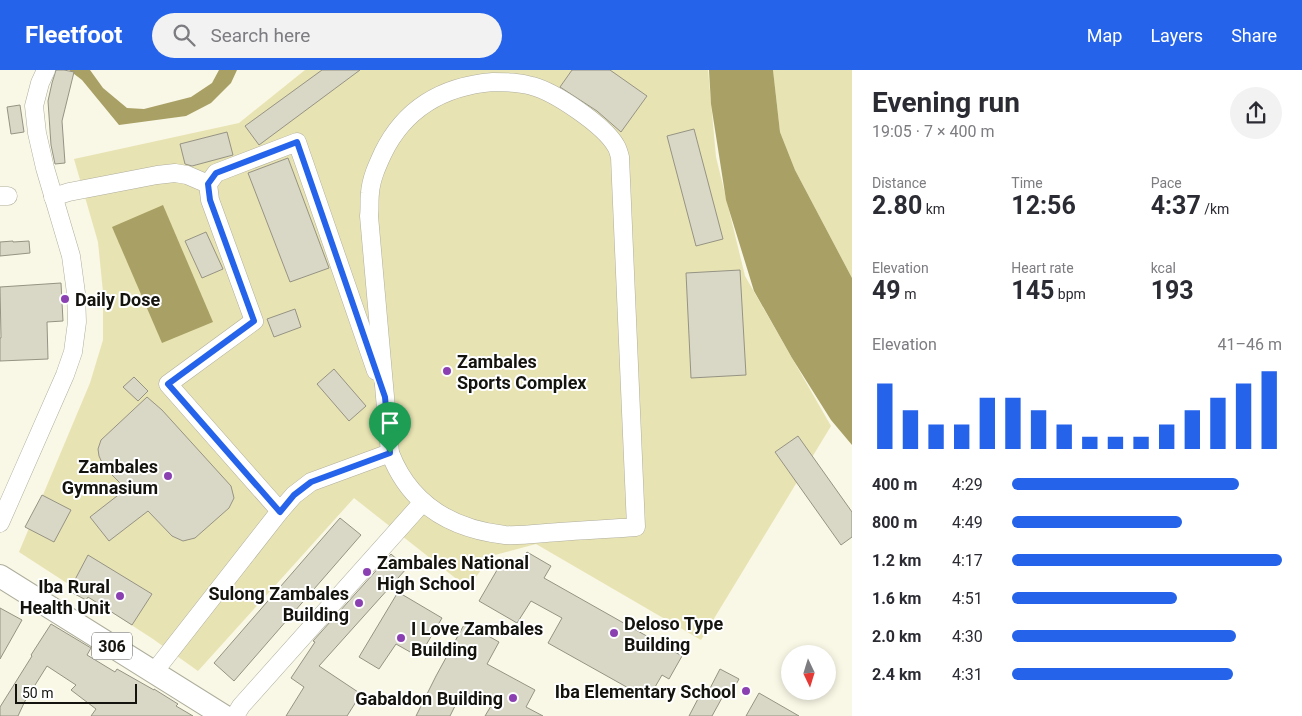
<!DOCTYPE html>
<html lang="en">
<head>
<meta charset="utf-8">
<style>
  body { margin:0; font-family:Roboto,sans-serif; background:#f2f2f3; color:#2b2b33; height:100vh; display:flex; flex-direction:column; font-size:19px; white-space:nowrap }
  * { box-sizing:border-box; margin:0 }
  p { font-size:16px; color:#7c7c81 }
  .icon { flex:none; width:28px; height:28px; fill:none; stroke:currentColor; stroke-width:2; stroke-linecap:round; stroke-linejoin:round }
  .map { position:relative; flex:1; overflow:hidden }
  .side { display:flex; flex-direction:column; background:#fff; width:450px }
  .side>* { flex:none }
  .needle { width:32px; rotate:176deg }
  .tools { position:absolute; left:781px; top:575px; display:grid; gap:10px }
  .tools a { display:grid; place-items:center; width:55px; height:55px; border-radius:50%; background:#fff; box-shadow:0 2px 8px #0003; font-size:25px }
  .scale { position:absolute; left:15px; bottom:12px; width:122px; box-sizing:border-box; padding-left:5px; border:2px solid #14130d; border-top:0; font-size:14px; line-height:18px; white-space:nowrap; color:#14130d; -webkit-text-stroke:4px #fff; paint-order:stroke }
  .pin { position:absolute; display:grid; place-items:center; width:42px; height:42px; color:#fff; margin:-51px -21px; border-radius:50% 50% 50% 0; rotate:-45deg; box-shadow:0 0 5px #0007 }
  .pin .icon { rotate:45deg }
  .round { display:grid; place-items:center; flex:none; width:52px; height:52px; border-radius:26px; background:#f2f2f3 }
  .head { display:flex; align-items:center; justify-content:space-between; height:85px; padding:0 20px }
  h1 { font-size:28px; font-weight:700; line-height:38px }
  .stats { display:grid; grid-template-columns:repeat(3,1fr); gap:8px; height:85px; padding:5px 20px }
  .stats div { display:grid; align-content:center }
  .stats b { font-size:25px; font-weight:700 }
  .stats small { font-size:14px; font-weight:400 }
  .stats p { font-size:14px }
  .chart { height:140px; padding:10px 20px }
  .chart p { display:flex; justify-content:space-between }
  .chart svg { width:100%; height:90px; margin-top:5px; stroke:#2563eb; stroke-width:6 }
  ul { padding:0 20px; list-style:none; font-size:16px }
  li { display:grid; grid-template-columns:80px 60px 1fr; align-items:center; height:38px }
  li i { height:12px; border-radius:6px; background:#2563eb }
  header { display:flex; align-items:center; gap:30px; box-sizing:border-box; height:70px; padding:0 25px; background:#2563eb; color:#fff }
  header strong { font-size:24px }
  nav { display:flex; gap:28px; margin-inline-start:auto; font-size:18px }
  .search { width:350px; height:45px; background:#f2f2f3; display:flex; align-items:center; gap:12px; box-sizing:border-box; padding:0 18px; border-radius:28px; color:#7c7c81; font-size:19px }
  main { display:flex; flex:1; min-height:0 }
  .map>svg:first-child { display:block }
</style>
</head>
<body>
<header>
<strong>Fleetfoot</strong>
<div class="search"><svg class="icon" aria-label="search" viewBox="0 0 24 24"><circle cx="10" cy="10" r="6"/><path d="M15 15l6 6"/></svg>Search here</div>
<nav><a>Map</a><a>Layers</a><a>Share</a></nav>
</header>
<main>
<div class="map">
<svg width="852" height="646" viewBox="0 0 852 646">
  <rect width="100%" height="100%" fill="#f9f7e5"/>
  <g fill="#e8e3b3">
    <polygon points="305,0 708,0 716,87 745,206 831,356 701,570 536,474 491,486 468,518 354,428 198,601 153,569 19,482 90,313 103,270 103,222 98,172 74,89 239,53"/>
    <polygon points="773,0 852,0 852,208 795,100 780,62"/>
  </g>
  <g fill="#a8a064">
    <polygon points="69,0 90,0 103,18 127,38 144,39 191,27 212,13 219,0 237,0 231,13 211,33 186,46 119,55 82,10"/>
    <polygon points="709,0 773,0 780,62 795,100 852,208 852,375 831,350 792,288 754,221 726,130 711,34"/>
    <polygon points="163,135 213,252 162,273 112,157"/>
  </g>
  <g fill="#d9d7c6" stroke="#959383">
    <polygon points="56,0 64,0 74,2 62,51 65,93 55,94 51,75 48,31 52,13"/>
    <polygon points="322,0 360,0 259,75 245,56"/>
    <polygon points="572,0 610,0 647,26 621,62 597,41 560,17"/>
    <polygon points="20,35 24,62 11,64 7,37"/>
    <polygon points="694,59 723,169 696,176 667,66"/>
    <polygon points="227,62 233,85 192,96 185,94 180,74"/>
    <polygon points="288,88 329,198 290,212 248,103"/>
    <polygon points="206,162 223,199 202,208 185,171"/>
    <polygon points="13,171 13,172 29,171 30,183 0,186 0,172"/>
    <polygon points="740,200 746,305 691,308 686,203"/>
    <polygon points="61,213 63,251 47,252 48,289 0,291 0,268 1,268 0,217"/>
    <polygon points="295,239 301,257 274,267 267,249"/>
    <polygon points="334,299 366,336 349,351 317,314"/>
    <polygon points="134,307 148,321 138,331 123,317"/>
    <polygon points="147,327 162,340 231,416 234,428 229,438 195,468 183,471 172,466 148,441 109,471 90,447 126,419 104,397 99,386 98,379 101,370"/>
    <polygon points="798,366 852,442 852,467 841,475 775,382"/>
    <polygon points="42,425 71,440 54,472 25,457"/>
    <polygon points="340,448 361,465 234,611 214,593"/>
    <polygon points="527,482 551,496 544,508 682,586 669,609 662,605 648,629 548,573 562,548 531,531 517,553 479,531 504,488 518,496"/>
    <polygon points="391,484 407,498 319,596 361,624 347,646 286,646 304,617 291,608 315,572 313,571"/>
    <polygon points="88,485 152,524 132,555 88,527 86,530 69,521"/>
    <polygon points="398,522 442,548 419,587 396,574 379,599 359,587"/>
    <polygon points="0,538 22,550 0,589"/>
    <polygon points="465,553 499,572 487,594 535,620 526,637 543,646 485,646 491,636 463,620 450,646 416,646 436,606"/>
    <polygon points="51,554 91,578 87,585 115,602 117,599 154,620 154,619 178,634 176,636 193,646 91,646 96,639 71,620 76,615 47,596 25,631 18,646 0,646 0,637 32,586 31,585"/>
    <polygon points="720,599 739,609 728,629 723,626 712,646 689,646 700,625 705,628"/>
    <polygon points="759,623 799,646 746,646"/>
  </g>
  <g fill="none" stroke-linecap="round" stroke-linejoin="round">
    <defs>
      <g id="minor">
        <path d="M493 12C506 12 519 12 532 16 555 22 604 55 616 76 618 79 619 84 620 87L636 457C610 459 585 460 559 462 543 463 521 466 505 465 452 459 410 435 390 383L369 146C370 139 369 131 370 123 371 109 377 96 383 83 405 38 444 16 493 12Z"/>
        <polyline points="0,126 8,126"/>
        <polyline points="53,127 69,122 157,105 175,103 187,105 208,114"/>
        <polyline points="280,441 168,314 254,251 210,130 208,114 216,103 297,72 376,301"/>
        <polyline points="0,453 65,305 73,282 77,252 76,223 71,186 45,98 37,63 34,36 40,13 46,0"/>
        <polyline points="154,602 280,441 294,425 311,412 390,383"/>
        <polyline points="235,646 241,636 423,432"/>
      </g>
      <polyline id="major" points="0,506 224,646"/>
    </defs>
    <use href="#minor" stroke="#afae9d" stroke-width="19"/>
    <use href="#major" stroke="#afae9d" stroke-width="24"/>
    <use href="#minor" stroke="#fff" stroke-width="18"/>
    <use href="#major" stroke="#fff" stroke-width="22"/>
  </g>
  <g fill="none" stroke-linecap="round" stroke-linejoin="round">
    <defs>
      <polygon id="route" points="297,72 385,327 390,383 311,412 294,425 280,442 168,314 254,251 210,130 208,114 216,103"/>
    </defs>
    <use href="#route" stroke="#fff" stroke-width="10"/>
    <use href="#route" stroke="#2563eb" stroke-width="6"/>
  </g>
  <g fill="#8b40b2" stroke="#fff" stroke-width="2">
    <circle cx="65" cy="229" r="5"/>
    <circle cx="447" cy="301" r="5"/>
    <circle cx="168" cy="406" r="5"/>
    <circle cx="367" cy="502" r="5"/>
    <circle cx="120" cy="526" r="5"/>
    <circle cx="359" cy="533" r="5"/>
    <circle cx="614" cy="563" r="5"/>
    <circle cx="401" cy="568" r="5"/>
    <circle cx="746" cy="621" r="5"/>
    <circle cx="513" cy="628" r="5"/>
  </g>
  <g text-anchor="middle" dominant-baseline="central" stroke-width="4" stroke-linejoin="round" paint-order="stroke">
    <rect fill="#fff" stroke="#5a5a56" stroke-width="1" x="92" y="562.5" width="40" height="27" rx="4"/>
    <g font-size="16" font-weight="bold" fill="#14130d">
      <text x="112" y="576">306</text>
    </g>
    <g font-size="18" font-weight="bold" fill="#14130d" stroke="#fff" text-anchor="start">
      <text x="75" y="229">Daily Dose</text>
      <text x="457" y="291">Zambales<tspan x="457" dy="21">Sports Complex</tspan></text>
      <text x="158" y="396" text-anchor="end">Zambales<tspan x="158" dy="21">Gymnasium</tspan></text>
      <text x="377" y="492">Zambales National<tspan x="377" dy="21">High School</tspan></text>
      <text x="110" y="516" text-anchor="end">Iba Rural<tspan x="110" dy="21">Health Unit</tspan></text>
      <text x="349" y="523" text-anchor="end">Sulong Zambales<tspan x="349" dy="21">Building</tspan></text>
      <text x="624" y="553">Deloso Type<tspan x="624" dy="21">Building</tspan></text>
      <text x="411" y="558">I Love Zambales<tspan x="411" dy="21">Building</tspan></text>
      <text x="736" y="621" text-anchor="end">Iba Elementary School</text>
      <text x="503" y="628" text-anchor="end">Gabaldon Building</text>
    </g>
  </g>
</svg>
<div class="tools">
<a><svg class="needle" viewBox="-14 -14 28 28"><path d="M0-13l5 13h-10z" fill="#e53935"/><path d="M0 13l5-13h-10z" fill="#7c7c81"/></svg></a>
</div>
<div class="scale">50 m</div>
<div class="pin" style="left:390px;top:383px;background:#1e9e55"><svg class="icon" aria-label="arrive" viewBox="0 0 24 24"><path d="M6 21V4h12l-3 4 3 4H6"/></svg></div>
</div>
<section class="side">
<div class="head"><div><h1>Evening run</h1><p>19:05 · 7 × 400 m</p></div><a class="round"><svg class="icon" aria-label="share" viewBox="0 0 24 24"><path d="M12 15V3M7 8l5-5 5 5M5 13v7h14v-7"/></svg></a></div>
<div class="stats">
<div><p>Distance</p><b>2.80<small> km</small></b></div>
<div><p>Time</p><b>12:56</b></div>
<div><p>Pace</p><b>4:37<small> /km</small></b></div>
</div>
<div class="stats">
<div><p>Elevation</p><b>49<small> m</small></b></div>
<div><p>Heart rate</p><b>145<small> bpm</small></b></div>
<div><p>kcal</p><b>193</b></div>
</div>
<div class="chart"><p><span>Elevation</span>41–46 m</p>
<svg viewBox="0 0 160 44" preserveAspectRatio="none"><path d="M5 44V12M15 44V25M25 44V32M35 44V32M45 44V19M55 44V19M65 44V25M75 44V32M85 44V38M95 44V38M105 44V38M115 44V32M125 44V25M135 44V19M145 44V12M155 44V6"/></svg>
</div>
<ul>
<li><b>400 m</b>4:29<i style="width:84%"></i></li>
<li><b>800 m</b>4:49<i style="width:63%"></i></li>
<li><b>1.2 km</b>4:17<i style="width:100%"></i></li>
<li><b>1.6 km</b>4:51<i style="width:61%"></i></li>
<li><b>2.0 km</b>4:30<i style="width:83%"></i></li>
<li><b>2.4 km</b>4:31<i style="width:82%"></i></li>
</ul>
</section>
</main>
</body>
</html>
